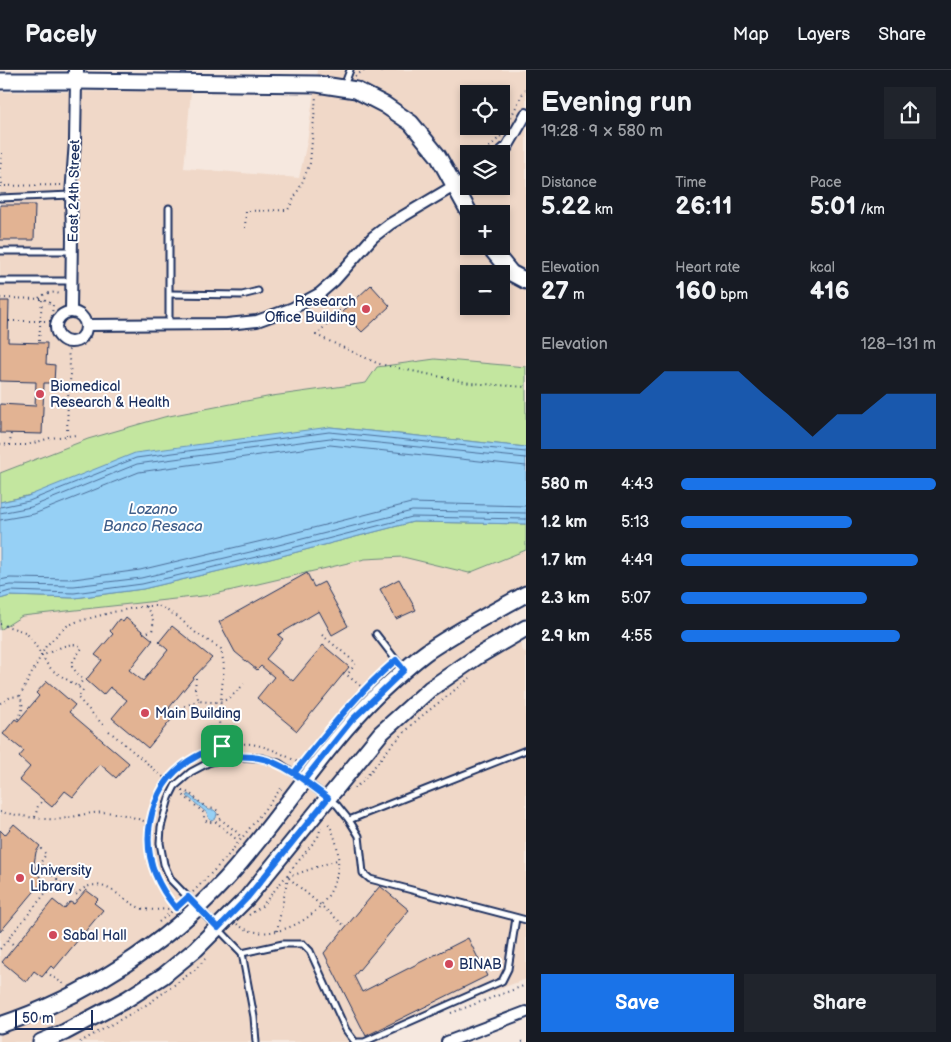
<!DOCTYPE html>
<html lang="en">
<head>
<meta charset="utf-8">
<style>
  body { margin:0; font-family:"Balsamiq Sans",sans-serif; background:#20242c; color:#f1f3f6; height:100vh; display:flex; flex-direction:column; font-size:19px; white-space:nowrap }
  * { box-sizing:border-box; margin:0 }
  p { font-size:16px; color:#9ea1a6 }
  .icon { flex:none; width:28px; height:28px; fill:none; stroke:currentColor; stroke-width:2; stroke-linecap:round; stroke-linejoin:round }
  .map { position:relative; flex:1; overflow:hidden }
  .side { display:flex; flex-direction:column; background:#171b24; width:425px }
  .side>* { flex:none }
  .controls { position:absolute; left:460px; top:15px; display:grid; gap:10px }
  .controls a { display:grid; place-items:center; width:50px; height:50px; border-radius:0px; background:#171b24; box-shadow:0 2px 8px #0003; font-size:25px }
  .scale { position:absolute; left:15px; bottom:12px; width:78px; box-sizing:border-box; padding-left:5px; border:2px solid #1b2f5e; border-top:0; font-size:14px; line-height:18px; white-space:nowrap; color:#1b2f5e; -webkit-text-stroke:4px #fff; paint-order:stroke }
  .pin { position:absolute; display:grid; place-items:center; width:42px; height:42px; color:#fff; margin:-21px; border-radius:10px; box-shadow:0 2px 8px #0006 }
  .round { display:grid; place-items:center; flex:none; width:52px; height:52px; border-radius:0px; background:#20242c }
  .headline { display:flex; align-items:center; justify-content:space-between; height:85px; padding:0 15px }
  h1 { font-size:28px; font-weight:600; line-height:38px }
  .metrics { display:grid; grid-template-columns:repeat(3,1fr); gap:8px; height:85px; padding:5px 15px }
  .metrics div { display:grid; align-content:center }
  .metrics b { font-size:25px; font-weight:600 }
  .metrics small { font-size:14px; font-weight:400 }
  .metrics p { font-size:14px }
  .chart { height:140px; padding:10px 15px }
  .chart p { display:flex; justify-content:space-between }
  .chart svg { width:100%; height:90px; margin-top:5px; fill:#1a73e8; opacity:.7 }
  .primary-button { display:flex; gap:10px; margin-top:auto; padding:10px 15px }
  .primary-button a { flex:1; height:58px; border-radius:0px; background:#1a73e8; color:#fff; font-size:20px; font-weight:600; line-height:58px; text-align:center }
  .primary-button a+a { background:#20242c; color:#f1f3f6 }
  ul { padding:0 15px; list-style:none; font-size:16px }
  li { display:grid; grid-template-columns:80px 60px 1fr; align-items:center; height:38px }
  li i { height:12px; border-radius:6px; background:#1a73e8 }
  header { display:flex; align-items:center; gap:30px; box-sizing:border-box; height:70px; padding:0 25px; background:#171b24; border-bottom:1px solid #363941 }
  header strong { font-size:24px }
  nav { display:flex; gap:28px; margin-inline-start:auto; font-size:18px }
  main { display:flex; flex:1; min-height:0 }
  .map>svg:first-child { display:block }
</style>
</head>
<body>
<header>
<strong>Pacely</strong>
<nav><a>Map</a><a>Layers</a><a>Share</a></nav>
</header>
<main>
<div class="map">
<svg width="526" height="972" viewBox="0 0 526 972">
  <rect width="100%" height="100%" fill="#f6e8df"/>
  <filter id="ink" filterUnits="userSpaceOnUse"><feTurbulence type="fractalNoise" baseFrequency=".02" numOctaves="2"/><feDisplacementMap in="SourceGraphic" scale="10" xChannelSelector="R" yChannelSelector="G"/><feConvolveMatrix kernelMatrix="1 2 1 2 8 2 1 2 1" color-interpolation-filters="sRGB"/></filter>
  <g filter="url(#ink)">
    <path fill="#f0d8c8" fill-rule="evenodd" d="M317 0H526V516L503 530 523 581 526 583V909L462 933 374 972H0V22L191 21 184 98 299 108 307 72ZM469 24H501V56H469ZM469 84H501V116H469ZM469 144H501V176H469ZM469 204H501V236H469Z"/>
    <g fill="#c3e69f" stroke="#6f8a7e">
      <polygon points="435,289 526,297 526,377 330,357 0,432 0,403 88,369 164,347 272,326 366,313 377,297"/>
      <polygon points="413,452 526,454 526,480 469,503 403,487 365,489 211,525 22,546 0,560 0,529 10,526 75,528 143,519 270,489"/>
    </g>
    <g fill="#96d0f5" stroke="#6590b9">
      <polygon points="330,357 526,377 526,454 413,452 270,489 143,519 75,528 10,526 0,529 0,432 28,426 135,383"/>
      <polygon points="188,724 209,740 214,740 217,743 216,748 212,751 209,749 207,743 187,726"/>
    </g>
    <g fill="none" stroke-linecap="round" stroke-linejoin="round">
      <g stroke="#4c6f9a" stroke-width="1">
        <polyline points="0,437 29,431 136,388 329,362 526,382"/>
        <polyline points="0,443 31,437 137,394 330,368 526,388"/>
        <polyline points="0,450 34,444 139,402 330,375 526,396"/>
        <polyline points="0,510 10,508 74,509 140,500 266,470 411,433 526,436"/>
        <polyline points="0,517 10,515 74,516 141,508 267,478 412,441 526,443"/>
        <polyline points="0,524 10,521 74,523 142,514 269,484 412,447 526,449"/>
      </g>
    </g>
    <g fill="#e2b393" stroke="#1b2f5e">
      <polygon points="0,135 35,135 34,170 0,170"/>
      <polygon points="371,215 390,236 362,262 342,242"/>
      <polygon points="0,231 9,231 8,272 47,273 46,294 55,295 54,313 44,313 42,364 0,363 0,334 35,336 36,312 0,311"/>
      <polygon points="307,503 314,517 324,512 348,556 332,565 319,541 278,565 283,569 266,589 293,611 323,575 349,597 297,661 257,628 274,607 261,596 257,600 235,582 219,552"/>
      <polygon points="399,509 416,540 396,549 380,519"/>
      <polygon points="126,548 153,570 129,600 143,611 168,580 159,572 172,556 212,588 194,607 169,638 176,644 148,678 112,648 127,630 110,617 103,625 86,610 102,590 95,585 113,564 110,561 119,549 123,552"/>
      <polygon points="47,611 75,635 69,642 129,693 116,708 100,694 73,727 65,721 52,737 19,710 30,697 19,687 24,681 3,664 15,649 18,651 39,626 36,623"/>
      <polygon points="14,754 40,776 36,782 34,794 38,805 44,810 0,862 0,760 5,765"/>
      <polygon points="380,816 409,840 354,906 362,922 468,868 487,906 366,966 324,883"/>
      <polygon points="86,820 98,829 94,833 103,840 54,899 51,896 42,907 34,901 26,912 2,892 53,830 64,839 70,832 74,834"/>
    </g>
    <g fill="none" stroke-linecap="round" stroke-linejoin="round">
      <defs>
        <g id="service">
          <polyline points="344,16 350,0"/>
          <polyline points="0,128 71,125"/>
          <polyline points="169,138 169,254"/>
          <polyline points="0,181 72,181"/>
          <polyline points="0,211 72,211"/>
          <polyline points="170,224 242,225 258,221"/>
          <polyline points="376,564 403,599"/>
          <polyline points="349,750 359,766 363,803 370,809 526,850"/>
          <polyline points="242,883 283,874 303,874 310,881 346,960 355,972"/>
          <polyline points="256,972 254,947 242,883 171,810 164,794 160,773 161,757 169,728 175,716 191,702 208,693 231,687 262,688 279,693 304,710 337,735 349,750 526,680"/>
          <polyline points="358,972 364,972 502,911 508,899 516,848"/>
        </g>
        <g id="minor">
          <polyline points="499,84 507,77 526,44"/>
          <polyline points="71,242 72,165 71,125 75,71 76,11"/>
          <circle cx="71" cy="257" r="15"/>
          <polyline points="86,255 227,254 257,251 293,238 319,224 334,211 373,167 390,154 469,107"/>
          <polyline points="447,972 526,942"/>
        </g>
        <polyline id="tertiary" points="76,0 76,11"/>
        <g id="secondary">
          <polyline points="0,11 76,11 317,14 356,20 385,35 411,53 438,86 470,144"/>
          <polyline points="489,176 511,203 526,211"/>
          <path d="M0 955C85 927 165 875 226 809 279 751 320 681 377 625 393 610 410 594 428 581 459 560 493 542 526 524"/>
          <polyline points="41,972 65,962 127,929 163,906 196,879 247,828 381,663 430,619 478,586 526,558"/>
        </g>
      </defs>
      <use href="#service" stroke="#1b2f5e" stroke-width="9"/>
      <use href="#minor" stroke="#1b2f5e" stroke-width="14"/>
      <use href="#tertiary" stroke="#1b2f5e" stroke-width="18"/>
      <use href="#secondary" stroke="#1b2f5e" stroke-width="19"/>
      <g stroke="#1b2f5e" stroke-width="2" stroke-dasharray="1 4" stroke-linecap="butt">
        <polyline points="376,0 382,2"/>
        <polyline points="355,6 365,0"/>
        <polyline points="511,47 526,17"/>
        <polyline points="2,83 0,99 2,115"/>
        <polyline points="482,84 501,66"/>
        <polyline points="0,116 63,115"/>
        <polyline points="245,158 246,141 288,140 302,113 310,93 316,26"/>
        <path d="M0 228 44 229 53 235C50 261 52 286 86 274L90 267"/>
        <path d="M39 228C46 222 54 221 62 225"/>
        <polyline points="332,233 340,242 316,265 379,294 470,313 526,317"/>
        <polyline points="51,248 60,239"/>
        <polyline points="9,251 51,251"/>
        <polyline points="39,271 42,229"/>
        <polyline points="67,365 68,326 71,304 68,281 72,277"/>
        <polyline points="0,374 10,375 11,363"/>
        <polyline points="10,375 27,375 50,368 76,365"/>
        <polyline points="0,554 25,562 31,568 47,594 52,600 83,620 78,628 105,657"/>
        <path d="M143 563 152 561C155 550 152 545 145 536"/>
        <polyline points="322,565 356,593 347,605 364,619"/>
        <path d="M41 586C54 582 71 568 82 578L73 591 72 597 83 610 78 616"/>
        <path d="M196 608 195 619 199 631C224 634 227 632 244 614"/>
        <polyline points="20,626 46,576 60,562 67,556 76,552 113,542 145,536 159,536 178,547 196,563 221,579 224,596 219,651 222,681"/>
        <path d="M0 633 11 627 20 626C24 637 23 641 17 650"/>
        <polyline points="176,642 185,636 199,631"/>
        <polyline points="109,661 168,711"/>
        <polyline points="354,718 363,711 390,677 418,649 470,608"/>
        <path d="M182 721C192 722 198 732 206 737 210 739 214 738 218 741L219 748 238 763 241 768"/>
        <polyline points="182,721 183,725 204,743 204,748 207,752 216,752 235,768 241,769"/>
        <path d="M0 742C18 745 44 751 62 749 73 747 83 744 93 743 115 740 134 747 154 755"/>
        <polyline points="35,747 38,736 43,730"/>
        <polyline points="289,808 346,857"/>
        <path d="M57 809 76 825C98 801 118 827 138 837 149 842 164 839 176 838"/>
        <polyline points="193,822 226,788 283,716"/>
        <path d="M176 837C137 792 137 726 190 691 208 678 229 672 251 674 270 677 285 685 301 694"/>
        <polyline points="249,845 261,837 318,767 321,757"/>
        <polyline points="159,852 182,833"/>
        <path d="M237 854C250 864 266 864 281 860 330 846 354 796 327 751"/>
        <polyline points="277,861 288,807 337,790"/>
        <polyline points="8,870 15,876"/>
        <polyline points="0,879 57,809 45,800 41,792 46,784 38,776"/>
        <polyline points="46,902 65,915"/>
        <polyline points="451,943 526,915"/>
        <polyline points="80,972 148,934 196,899 205,889"/>
        <polyline points="522,972 526,971"/>
      </g>
      <use href="#service" stroke="#fff" stroke-width="5"/>
      <use href="#minor" stroke="#fff" stroke-width="10"/>
      <use href="#tertiary" stroke="#fff" stroke-width="14"/>
      <use href="#secondary" stroke="#fff" stroke-width="15"/>
    </g>
  </g>
  <g fill="none" stroke-linecap="round" stroke-linejoin="round" filter="url(#ink)">
    <defs>
      <path id="route" d="M222 676C205 681 188 689 175 702 166 710 159 723 155 734 141 773 150 807 176 838L188 827 218 858 247 828 328 728 294 703C326 663 357 623 396 590L404 600 352 650 304 710C275 690 259 683 223 688L222 676"/>
    </defs>
    <use href="#route" stroke="#fff" stroke-width="10"/>
    <use href="#route" stroke="#1a73e8" stroke-width="6"/>
  </g>
  <g fill="#d1495b" stroke="#fff" stroke-width="2">
    <circle cx="366" cy="239" r="5"/>
    <circle cx="40" cy="324" r="5"/>
    <circle cx="145" cy="643" r="5"/>
    <circle cx="20" cy="808" r="5"/>
    <circle cx="53" cy="865" r="5"/>
    <circle cx="449" cy="894" r="5"/>
  </g>
  <g text-anchor="middle" dominant-baseline="central" stroke-width="4" stroke-linejoin="round" paint-order="stroke">
    <g font-size="14" fill="#1b2f5e" stroke="#fff">
      <text transform="translate(74 121) rotate(-89)">East 24th Street</text>
    </g>
    <g font-size="14" fill="#1b2f5e" stroke="#fff" text-anchor="start">
      <text x="356" y="231" text-anchor="end">Research<tspan x="356" dy="16">Office Building</tspan></text>
      <text x="50" y="316">Biomedical<tspan x="50" dy="16">Research &amp; Health</tspan></text>
      <text x="155" y="643">Main Building</text>
      <text x="30" y="800">University<tspan x="30" dy="16">Library</tspan></text>
      <text x="63" y="865">Sabal Hall</text>
      <text x="459" y="894">BINAB</text>
    </g>
    <g font-size="15" font-style="italic" fill="#405f8b" stroke="#fff">
      <text x="153" y="439">Lozano<tspan x="153" dy="17">Banco Resaca</tspan></text>
    </g>
  </g>
</svg>
<div class="controls">
<a><svg class="icon" aria-label="locate" viewBox="0 0 24 24"><circle cx="12" cy="12" r="6"/><path d="M12 2v4M12 18v4M2 12h4M18 12h4"/></svg></a>
<a><svg class="icon" aria-label="layers" viewBox="0 0 24 24"><path d="M12 4l9 5-9 5-9-5zM3 14l9 5 9-5"/></svg></a>
<a>+</a>
<a>−</a>
</div>
<div class="scale">50 m</div>
<div class="pin" style="left:222px;top:676px;background:#1e9e55"><svg class="icon" aria-label="arrive" viewBox="0 0 24 24"><path d="M6 21V4h12l-3 4 3 4H6"/></svg></div>
</div>
<section class="side">
<div class="headline"><div><h1>Evening run</h1><p>19:28 · 9 × 580 m</p></div><a class="round"><svg class="icon" aria-label="share" viewBox="0 0 24 24"><path d="M12 15V3M7 8l5-5 5 5M5 13v7h14v-7"/></svg></a></div>
<div class="metrics">
<div><p>Distance</p><b>5.22<small> km</small></b></div>
<div><p>Time</p><b>26:11</b></div>
<div><p>Pace</p><b>5:01<small> /km</small></b></div>
</div>
<div class="metrics">
<div><p>Elevation</p><b>27<small> m</small></b></div>
<div><p>Heart rate</p><b>160<small> bpm</small></b></div>
<div><p>kcal</p><b>416</b></div>
</div>
<div class="chart"><p><span>Elevation</span>128–131 m</p>
<svg viewBox="0 0 160 44" preserveAspectRatio="none"><path d="M0 44V17L10 17L20 17L30 17L40 17L50 6L60 6L70 6L80 6L90 17L100 27L110 38L120 27L130 27L140 17L150 17L160 17V44z"/></svg>
</div>
<ul>
<li><b>580 m</b>4:43<i style="width:100%"></i></li>
<li><b>1.2 km</b>5:13<i style="width:67%"></i></li>
<li><b>1.7 km</b>4:49<i style="width:93%"></i></li>
<li><b>2.3 km</b>5:07<i style="width:73%"></i></li>
<li><b>2.9 km</b>4:55<i style="width:86%"></i></li>
</ul>
<div class="primary-button"><a>Save</a><a>Share</a></div>
</section>
</main>
</body>
</html>
